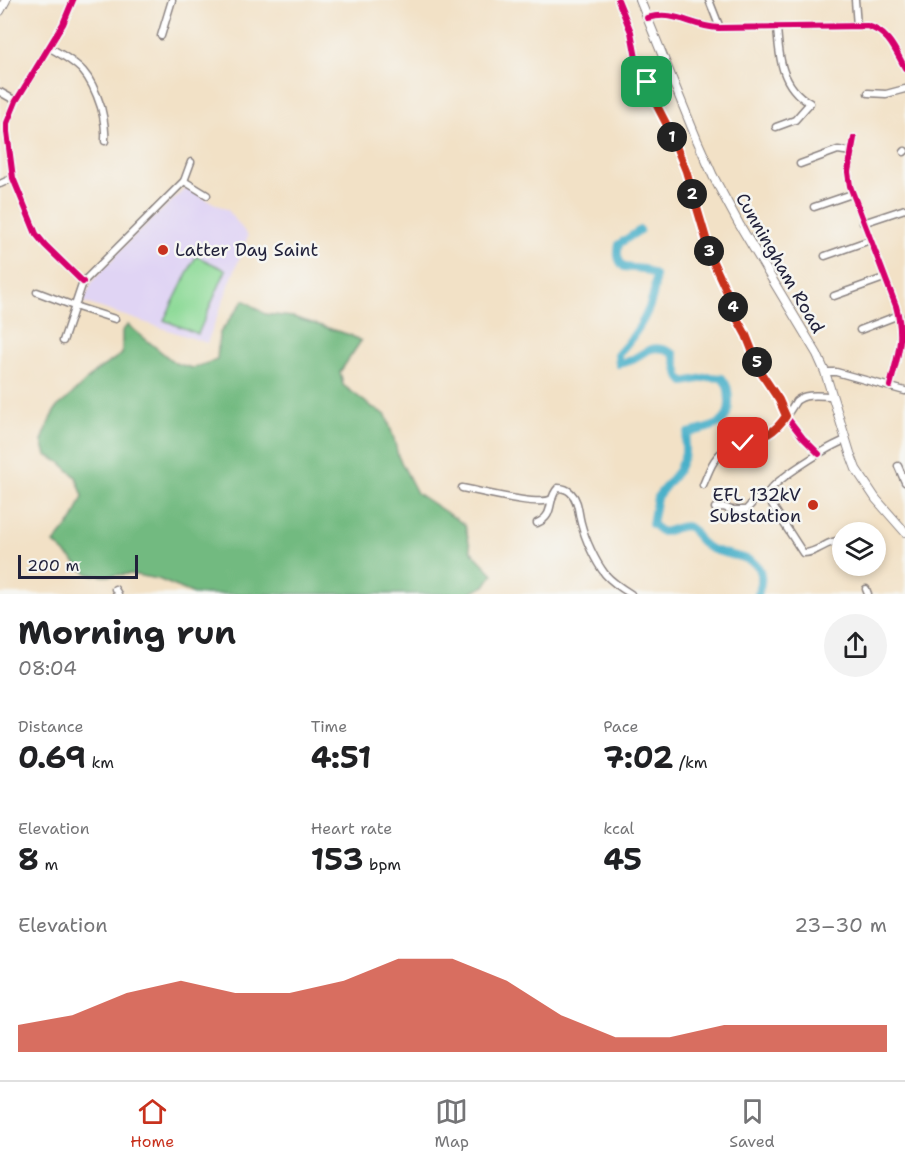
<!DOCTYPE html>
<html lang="en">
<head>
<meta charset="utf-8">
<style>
  body { margin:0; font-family:"Shantell Sans",sans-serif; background:#f2f2f2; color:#202124; height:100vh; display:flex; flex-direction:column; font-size:22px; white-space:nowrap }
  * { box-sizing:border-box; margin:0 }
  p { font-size:20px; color:#757577 }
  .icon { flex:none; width:33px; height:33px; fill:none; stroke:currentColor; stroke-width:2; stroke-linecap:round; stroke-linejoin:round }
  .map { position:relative; height:594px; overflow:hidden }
  .drawer { display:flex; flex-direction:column; background:#fff; flex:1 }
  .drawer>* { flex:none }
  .buttons { position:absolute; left:832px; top:522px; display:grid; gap:12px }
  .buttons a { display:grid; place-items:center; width:54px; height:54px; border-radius:50%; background:#fff; box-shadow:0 3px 9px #0003; font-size:30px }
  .scale { position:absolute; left:18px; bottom:15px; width:120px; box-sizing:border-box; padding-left:6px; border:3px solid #22223b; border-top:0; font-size:16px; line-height:21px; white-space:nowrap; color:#22223b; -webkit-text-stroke:4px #f6f6f2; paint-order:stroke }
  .pin { position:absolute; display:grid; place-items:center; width:51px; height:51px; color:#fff; margin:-26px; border-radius:12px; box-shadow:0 3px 9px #0006 }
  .km { position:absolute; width:30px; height:30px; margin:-15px; border-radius:50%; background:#222; color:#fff; font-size:16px; line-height:30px; text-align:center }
  .round { display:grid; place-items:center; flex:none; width:63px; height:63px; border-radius:32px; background:#f2f2f2 }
  .overview { display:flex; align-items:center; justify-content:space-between; height:102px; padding:0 18px }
  h1 { font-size:33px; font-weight:700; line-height:45px }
  .figures { display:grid; grid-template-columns:repeat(3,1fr); gap:9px; height:102px; padding:6px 18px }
  .figures div { display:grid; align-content:center }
  .figures b { font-size:30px; font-weight:700 }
  .figures small { font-size:16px; font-weight:400 }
  .figures p { font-size:16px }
  .chart { height:168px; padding:12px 18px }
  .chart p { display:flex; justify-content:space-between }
  .chart svg { width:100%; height:108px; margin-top:6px; fill:#c8321e; opacity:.7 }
  .tab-bar { display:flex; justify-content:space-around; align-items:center; height:84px; border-top:2px solid #e0e0e0; background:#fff; font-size:16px; color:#757577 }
  .tab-bar a { display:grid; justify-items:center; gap:3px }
  .tab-bar .active { color:#c8321e }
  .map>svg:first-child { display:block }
</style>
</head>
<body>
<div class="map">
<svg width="905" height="594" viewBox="0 0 905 594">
  <rect width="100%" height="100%" fill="#f6f6f2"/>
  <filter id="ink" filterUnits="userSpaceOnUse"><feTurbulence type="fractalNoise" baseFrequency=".0167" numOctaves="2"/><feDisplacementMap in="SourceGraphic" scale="12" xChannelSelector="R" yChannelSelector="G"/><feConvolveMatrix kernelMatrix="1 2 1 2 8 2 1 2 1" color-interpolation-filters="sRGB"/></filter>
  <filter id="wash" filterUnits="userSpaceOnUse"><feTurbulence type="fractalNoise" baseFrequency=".008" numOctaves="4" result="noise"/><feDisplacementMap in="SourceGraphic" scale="24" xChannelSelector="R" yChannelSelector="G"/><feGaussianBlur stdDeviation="1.35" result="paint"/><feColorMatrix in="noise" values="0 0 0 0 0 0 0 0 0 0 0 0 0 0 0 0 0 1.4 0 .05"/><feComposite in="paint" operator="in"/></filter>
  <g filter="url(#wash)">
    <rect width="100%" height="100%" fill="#f2e1c6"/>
    <polygon fill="#e0d4f4" points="187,187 207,200 228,210 248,236 207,343 83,302 92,282 132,238"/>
    <polygon fill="#8eda98" stroke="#587e6a" stroke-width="1.5" points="196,256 226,270 198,334 164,320"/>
    <polygon fill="#72ba80" stroke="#4a6e5e" stroke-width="1.5" points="244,300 265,314 293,317 350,335 361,341 340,372 343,385 372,407 386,415 394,439 398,456 417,493 465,525 471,551 493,574 485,586 468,594 194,594 158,579 131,574 105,576 88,574 54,543 73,520 83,496 76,477 60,462 46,455 42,441 51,417 57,407 67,399 96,371 122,354 122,331 128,325 175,363 192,368 217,360 219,334"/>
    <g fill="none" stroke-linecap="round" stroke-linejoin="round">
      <path stroke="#4ab0c9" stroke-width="8" d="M640 230 619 244C617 254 617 260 624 267L644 269 655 275C657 304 637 334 618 354L619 364C643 360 647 338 674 354L679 376 684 382 709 377 722 378C729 387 728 390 729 401 730 428 709 427 688 433L685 443V454L678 471 657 497 652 524 662 532C671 531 681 524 689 527 695 529 696 537 700 541 702 543 705 545 707 547 730 560 774 551 758 594"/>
    </g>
  </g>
  <g filter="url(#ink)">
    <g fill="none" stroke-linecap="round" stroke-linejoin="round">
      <defs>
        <g id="minor">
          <polyline points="73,0 63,24 16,101 7,123 7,132 13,178 36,234 45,245 83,282"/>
          <polyline points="618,0 631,32 636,58 655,102 669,129 685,171 705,240 720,279 732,303 735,315 746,335 761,373 779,400 786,416 803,438 819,454"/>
          <polyline points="709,0 720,28"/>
          <polyline points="855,0 857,26"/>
          <path d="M647 18C676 10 689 26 718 28L867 26C889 32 895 50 905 68"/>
          <polyline points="161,36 172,0"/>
          <path d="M50 48C81 65 90 73 101 107 104 119 106 129 105 141"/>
          <polyline points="0,92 16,101"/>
          <polyline points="868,93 886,94 905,89"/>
          <path d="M776 127 795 120 810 103C781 87 779 57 777 27"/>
          <path d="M854 138 848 172 850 186 896 306C905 339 898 354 890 386"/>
          <polyline points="904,152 905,151"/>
          <polyline points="800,164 838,150 851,152"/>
          <polyline points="184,181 207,195"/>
          <polyline points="0,184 13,178"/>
          <polyline points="814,207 852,194"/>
          <polyline points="863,223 905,209"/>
          <polyline points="825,256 870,240"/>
          <polyline points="37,292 74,306 115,319"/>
          <polyline points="834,296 884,278"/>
          <polyline points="860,330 899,315"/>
          <polyline points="63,341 83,282 184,181 191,162"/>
          <polyline points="825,372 836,372 905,391"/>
          <polyline points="898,466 905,482"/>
          <path d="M703 485C708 474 712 460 722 452 731 444 746 443 757 440 777 433 786 417 796 401 806 393 820 396 832 396"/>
          <path d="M462 488C480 491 538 507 552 499"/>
          <polyline points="715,508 723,507 732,510 746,510 754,501 768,493"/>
          <path d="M537 523C556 515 546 500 558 488 563 488 567 489 571 493 579 501 578 513 581 523 585 539 595 561 605 574 612 582 621 588 631 594"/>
          <path d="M842 541C828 539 817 554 803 553L772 505 768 493C774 480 831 445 846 440"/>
          <polyline points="115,589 118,594"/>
          <polyline points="866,589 868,594"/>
        </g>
        <g id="major">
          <polyline points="640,0 697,140 713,176 739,224 817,354 825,372 850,453 856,469 876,499 905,532"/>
          <polyline points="0,11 6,0"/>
        </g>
      </defs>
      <use href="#minor" stroke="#8a8280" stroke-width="9"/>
      <use href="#major" stroke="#8a8280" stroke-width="10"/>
      <use href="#minor" stroke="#fff" stroke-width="6"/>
      <use href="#major" stroke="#fff" stroke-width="8"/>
      <defs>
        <g id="cycleway">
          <polyline points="73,0 63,24 16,101 7,123 7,132 13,178 36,234 45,245 83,282"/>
          <polyline points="618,0 631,32 636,58 655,102 669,129 685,171 705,240 720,279 732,303 735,315 746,335 761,373 779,400 786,416 803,438 819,454"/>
          <path d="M647 18C676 10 689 26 718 28L867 26C889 32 895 50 905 68"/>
          <path d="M854 138 848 172 850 186 896 306C905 339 898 354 890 386"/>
        </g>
      </defs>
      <use href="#cycleway" stroke="#f6f6f2" stroke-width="10"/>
      <use href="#cycleway" stroke="#d6006c" stroke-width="6"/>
    </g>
  </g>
  <g fill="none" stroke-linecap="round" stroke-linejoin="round" filter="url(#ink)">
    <defs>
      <path id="route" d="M647 82 655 102 669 129 686 171 713 262 732 303 735 315 746 335 761 373 779 400 786 416C774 434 763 438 743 443"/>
    </defs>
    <use href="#route" stroke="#fff" stroke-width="12"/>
    <use href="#route" stroke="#c8321e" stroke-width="8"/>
  </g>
  <g fill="#c8321e" stroke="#f6f6f2" stroke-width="2">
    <circle cx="163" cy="250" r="6"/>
    <circle cx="813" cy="505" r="6"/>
  </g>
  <g text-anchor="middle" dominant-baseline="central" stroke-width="5" stroke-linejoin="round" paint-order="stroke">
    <g font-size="18" fill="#22223b" stroke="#f6f6f2" text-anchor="start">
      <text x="175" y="250">Latter Day Saint</text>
      <text x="801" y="495" text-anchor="end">EFL 132kV<tspan x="801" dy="21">Substation</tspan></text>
    </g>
    <g font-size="18" fill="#22223b" stroke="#f6f6f2">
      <text transform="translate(780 263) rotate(60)">Cunningham Road</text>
    </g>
  </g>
</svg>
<div class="buttons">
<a><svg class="icon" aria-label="layers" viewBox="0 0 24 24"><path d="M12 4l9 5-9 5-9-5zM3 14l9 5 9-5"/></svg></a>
</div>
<div class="scale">200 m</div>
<div class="pin" style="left:647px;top:82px;background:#1e9e55"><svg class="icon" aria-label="arrive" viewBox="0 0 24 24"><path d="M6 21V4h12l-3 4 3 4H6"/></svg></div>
<div class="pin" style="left:743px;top:443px;background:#d93025"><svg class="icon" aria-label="check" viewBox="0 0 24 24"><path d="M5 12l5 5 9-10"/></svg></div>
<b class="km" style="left:672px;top:137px">1</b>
<b class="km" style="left:692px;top:194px">2</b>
<b class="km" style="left:709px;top:251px">3</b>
<b class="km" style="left:733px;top:307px">4</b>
<b class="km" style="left:757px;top:362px">5</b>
</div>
<section class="drawer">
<div class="overview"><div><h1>Morning run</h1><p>08:04</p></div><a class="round"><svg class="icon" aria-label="share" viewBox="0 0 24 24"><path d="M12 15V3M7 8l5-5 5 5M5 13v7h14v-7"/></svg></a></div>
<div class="figures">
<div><p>Distance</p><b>0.69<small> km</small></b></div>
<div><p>Time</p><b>4:51</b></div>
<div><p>Pace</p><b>7:02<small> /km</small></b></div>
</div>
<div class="figures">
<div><p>Elevation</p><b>8<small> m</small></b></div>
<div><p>Heart rate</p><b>153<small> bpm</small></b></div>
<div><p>kcal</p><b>45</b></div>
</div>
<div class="chart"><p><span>Elevation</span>23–30 m</p>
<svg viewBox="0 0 160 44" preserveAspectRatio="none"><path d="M0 44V33L10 29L20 20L30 15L40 20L50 20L60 15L70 6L80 6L90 15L100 29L110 38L120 38L130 33L140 33L150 33L160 33V44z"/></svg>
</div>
</section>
<nav class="tab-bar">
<a class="active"><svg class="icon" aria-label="home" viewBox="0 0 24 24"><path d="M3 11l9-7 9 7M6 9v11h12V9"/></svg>Home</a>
<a><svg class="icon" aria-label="map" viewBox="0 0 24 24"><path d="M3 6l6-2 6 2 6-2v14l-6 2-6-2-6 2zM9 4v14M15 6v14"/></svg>Map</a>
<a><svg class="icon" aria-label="saved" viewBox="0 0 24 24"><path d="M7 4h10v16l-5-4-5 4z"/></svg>Saved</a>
</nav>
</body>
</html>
